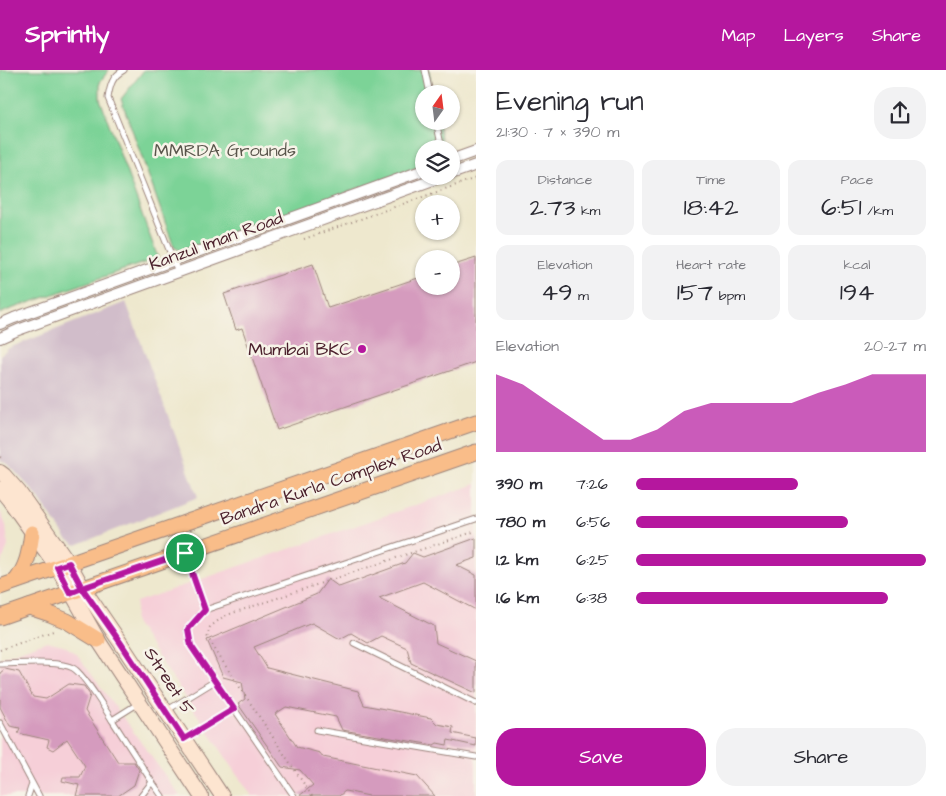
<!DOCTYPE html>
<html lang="en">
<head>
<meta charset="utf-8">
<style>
  body { margin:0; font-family:"Architects Daughter",sans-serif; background:#f2f2f3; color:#2b2b33; height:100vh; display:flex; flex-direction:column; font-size:19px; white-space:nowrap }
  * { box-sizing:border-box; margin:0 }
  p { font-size:16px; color:#7c7c81 }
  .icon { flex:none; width:28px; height:28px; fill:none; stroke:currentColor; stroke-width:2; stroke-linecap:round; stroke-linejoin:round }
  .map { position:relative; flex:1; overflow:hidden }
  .panel { display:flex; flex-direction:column; background:#fff; width:470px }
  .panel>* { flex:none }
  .needle { width:32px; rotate:14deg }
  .fabs { position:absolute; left:415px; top:15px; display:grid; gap:10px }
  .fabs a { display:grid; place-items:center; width:45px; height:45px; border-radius:50%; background:#fff; box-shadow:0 1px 4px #0004; font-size:25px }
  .pin { position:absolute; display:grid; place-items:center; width:42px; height:42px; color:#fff; margin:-21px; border:2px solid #fff; border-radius:50%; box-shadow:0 1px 5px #0007 }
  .round { display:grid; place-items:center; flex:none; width:52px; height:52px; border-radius:20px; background:#f2f2f3 }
  .headline { display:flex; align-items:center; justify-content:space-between; height:85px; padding:0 20px }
  h1 { font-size:28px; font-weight:600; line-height:38px }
  .stats { display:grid; grid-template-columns:repeat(3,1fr); gap:8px; height:85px; padding:5px 20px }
  .stats div { display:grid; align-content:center; border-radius:12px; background:#f2f2f3; text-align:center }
  .stats b { font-size:25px; font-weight:600 }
  .stats small { font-size:14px; font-weight:400 }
  .stats p { font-size:14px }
  .chart { height:140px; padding:10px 20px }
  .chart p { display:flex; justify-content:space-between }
  .chart svg { width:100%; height:90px; margin-top:5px; fill:#b5179e; opacity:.7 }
  .button { display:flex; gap:10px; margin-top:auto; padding:10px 20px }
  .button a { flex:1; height:58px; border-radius:20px; background:#b5179e; color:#fff; font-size:20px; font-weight:600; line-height:58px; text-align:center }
  .button a+a { background:#f2f2f3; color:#2b2b33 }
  ul { padding:0 20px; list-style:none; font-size:16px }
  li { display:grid; grid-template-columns:80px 60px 1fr; align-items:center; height:38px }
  li i { height:12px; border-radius:6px; background:#b5179e }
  header { display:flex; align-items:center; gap:30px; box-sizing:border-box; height:70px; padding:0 25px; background:#b5179e; color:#fff }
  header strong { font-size:24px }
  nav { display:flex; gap:28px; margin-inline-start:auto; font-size:18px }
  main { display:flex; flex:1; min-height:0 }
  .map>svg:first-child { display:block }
</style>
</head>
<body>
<header>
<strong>Sprintly</strong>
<nav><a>Map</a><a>Layers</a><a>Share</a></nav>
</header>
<main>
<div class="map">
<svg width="476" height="726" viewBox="0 0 476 726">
  <rect width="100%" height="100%" fill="#f7f3e8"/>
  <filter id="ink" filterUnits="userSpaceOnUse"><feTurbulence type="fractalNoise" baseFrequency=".02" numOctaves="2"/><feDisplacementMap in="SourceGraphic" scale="10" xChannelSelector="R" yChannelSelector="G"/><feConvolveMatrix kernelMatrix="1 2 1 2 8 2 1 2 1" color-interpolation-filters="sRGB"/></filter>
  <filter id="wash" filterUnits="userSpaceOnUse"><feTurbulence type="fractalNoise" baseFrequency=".0096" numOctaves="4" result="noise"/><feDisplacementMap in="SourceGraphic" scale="20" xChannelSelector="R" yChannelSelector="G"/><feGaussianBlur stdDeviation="1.12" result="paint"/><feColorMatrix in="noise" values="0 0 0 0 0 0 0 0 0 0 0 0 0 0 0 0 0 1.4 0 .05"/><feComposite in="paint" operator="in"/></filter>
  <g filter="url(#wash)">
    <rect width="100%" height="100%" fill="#eee8ce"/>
    <g fill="#f6cfd8">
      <polygon points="476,414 476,726 252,726 134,551 136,532"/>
      <polygon points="0,441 6,455 8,476 0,496"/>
      <polygon points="47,571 63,575 76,583 180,726 0,726 0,588"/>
    </g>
    <polygon fill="#d1bdca" points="126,232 198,427 76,475 67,469 35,423 8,394 0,390 0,285 9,278"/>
    <g fill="#7cd397" stroke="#637961">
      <polygon points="0,0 109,0 100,12 100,29 158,188 8,240 0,244"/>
      <polygon points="144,0 429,0 433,24 424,24 424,51 438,51 443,79 424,79 424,95 181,181 174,177 121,29"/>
    </g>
    <g id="blocks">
      <g fill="#d59bbe">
        <polygon points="476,188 476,292 277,360 242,258 236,260 224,224 313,194 328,238 424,206 424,216 451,216 451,196"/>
        <polygon points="476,468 476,488 456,495 476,505 476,540 423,512 379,528 434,556 436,573 476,591 476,623 411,593 407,578 381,566 368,573 351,563 340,569 312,553 254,577 267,598 358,621 364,635 431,648 437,654 453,657 452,663 476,668 476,676 448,670 447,675 437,673 434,675 342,660 336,647 286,637 275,644 297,677 320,683 323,687 417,706 435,726 369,726 345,721 339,726 299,726 313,715 300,700 282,697 238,634 245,629 242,612 223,607 207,570 317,524 328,509 339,517 405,493 413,483 423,487"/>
        <polygon points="5,599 19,602 33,627 46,629 69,614 84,616 90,625 85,641 118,692 134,692 139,700 134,715 118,726 76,726 79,715 62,711 63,707 80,707 85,696 67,669 53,680 47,677 49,670 18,663 20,658 10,656 0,637 0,603"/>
      </g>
    </g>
  </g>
  <g filter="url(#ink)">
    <use href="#blocks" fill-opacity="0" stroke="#9c847c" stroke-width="1"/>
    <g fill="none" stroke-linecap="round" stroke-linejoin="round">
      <defs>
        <g id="lane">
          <path d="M124 0C112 6 110 16 108 28L178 202"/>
          <polyline points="425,0 430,24"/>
          <polyline points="436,51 442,79"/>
          <polyline points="185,484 205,540"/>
          <polyline points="354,573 476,633"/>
          <path d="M0 594C17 594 59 590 73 598 84 604 104 638 112 650"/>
          <polyline points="139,633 112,650 152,712 141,726"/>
          <polyline points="166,641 215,611"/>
          <polyline points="0,653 39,726"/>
          <polyline points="317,660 476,687"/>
          <polyline points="185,669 234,639"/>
          <polyline points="152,712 162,726"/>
          <polyline points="28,726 32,714"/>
          <polyline points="294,726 191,576 187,559 205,540 476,449"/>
        </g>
        <g id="street">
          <polyline points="451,90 476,81"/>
          <polyline points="451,104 476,95"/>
          <polyline points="0,254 14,248 424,100"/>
          <polyline points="0,268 18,260 444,106"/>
        </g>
        <g id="secondary">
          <polyline points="0,402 4,405 19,422 69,493 83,518 120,572 222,726"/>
          <polyline points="0,419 9,430 57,497 98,570 201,726"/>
        </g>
        <g id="primary">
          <path d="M16 511C28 494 29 483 32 463"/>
          <polyline points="0,517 476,352"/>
          <polyline points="29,537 50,544 67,551 98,570"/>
          <polyline points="0,547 476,382"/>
        </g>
      </defs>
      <use href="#lane" stroke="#9c847c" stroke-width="7"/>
      <use href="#street" stroke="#9c847c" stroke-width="12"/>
      <use href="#secondary" stroke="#9c847c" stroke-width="16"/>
      <use href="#primary" stroke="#9c847c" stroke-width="17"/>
      <g stroke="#9c847c" stroke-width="2" stroke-dasharray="1 4" stroke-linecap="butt">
        <polyline points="304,169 476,108"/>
        <polyline points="0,387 4,390"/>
        <polyline points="0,580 56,560"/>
        <polyline points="312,726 219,586 207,566 210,557 224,546 476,461"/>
      </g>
      <use href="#lane" stroke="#fff" stroke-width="5"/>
      <use href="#street" stroke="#fff" stroke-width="10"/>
      <use href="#secondary" stroke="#fde5d0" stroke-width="14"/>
      <use href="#primary" stroke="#f9bd89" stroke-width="15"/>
    </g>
  </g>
  <g fill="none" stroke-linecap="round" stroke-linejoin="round" filter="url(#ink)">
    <defs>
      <polyline id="route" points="185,483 82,518 69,493 57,497 70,523 82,518 120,572 184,669 234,639 191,576 188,559 205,540 185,483"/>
    </defs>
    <use href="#route" stroke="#fff" stroke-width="10"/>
    <use href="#route" stroke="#b5179e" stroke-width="6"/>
  </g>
  <circle fill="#b5179e" stroke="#f7f3e8" stroke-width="2" cx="362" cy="279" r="5"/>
  <g text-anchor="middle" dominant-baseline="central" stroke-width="5" stroke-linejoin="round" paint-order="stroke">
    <g font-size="18" fill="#59554b" stroke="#f7f3e8">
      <text x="225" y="80">MMRDA Grounds</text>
    </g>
    <g font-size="18" fill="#4a1f2b" stroke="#f7f3e8">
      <text transform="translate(216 171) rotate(-20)">Kanzul Iman Road</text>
      <text transform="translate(331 412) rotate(-19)">Bandra Kurla Complex Road</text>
      <text transform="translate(169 611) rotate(57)">Street 5</text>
    </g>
    <g font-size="18" fill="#4a1f2b" stroke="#f7f3e8" text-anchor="end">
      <text x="352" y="279">Mumbai BKC</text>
    </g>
  </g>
</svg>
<div class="fabs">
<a><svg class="needle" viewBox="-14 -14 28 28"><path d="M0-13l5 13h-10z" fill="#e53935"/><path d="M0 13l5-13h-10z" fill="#7c7c81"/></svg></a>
<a><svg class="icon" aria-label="layers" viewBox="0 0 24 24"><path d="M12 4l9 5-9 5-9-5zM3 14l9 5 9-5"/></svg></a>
<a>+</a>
<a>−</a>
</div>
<div class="pin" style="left:185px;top:483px;background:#1e9e55"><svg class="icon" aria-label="arrive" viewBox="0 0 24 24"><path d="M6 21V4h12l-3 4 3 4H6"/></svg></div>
</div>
<section class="panel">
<div class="headline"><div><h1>Evening run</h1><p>21:30 · 7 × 390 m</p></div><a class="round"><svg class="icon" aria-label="share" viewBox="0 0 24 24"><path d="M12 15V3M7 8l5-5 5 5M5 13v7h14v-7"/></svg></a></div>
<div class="stats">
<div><p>Distance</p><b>2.73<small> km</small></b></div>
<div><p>Time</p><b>18:42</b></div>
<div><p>Pace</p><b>6:51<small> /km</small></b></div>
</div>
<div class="stats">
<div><p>Elevation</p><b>49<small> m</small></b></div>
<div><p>Heart rate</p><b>157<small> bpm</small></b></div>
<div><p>kcal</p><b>194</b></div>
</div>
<div class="chart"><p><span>Elevation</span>20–27 m</p>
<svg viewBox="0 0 160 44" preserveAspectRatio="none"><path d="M0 44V6L10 11L20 20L30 29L40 38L50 38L60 33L70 24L80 20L90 20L100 20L110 20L120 15L130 11L140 6L150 6L160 6V44z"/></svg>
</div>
<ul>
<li><b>390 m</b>7:26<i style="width:56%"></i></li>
<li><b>780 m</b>6:56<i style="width:73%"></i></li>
<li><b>1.2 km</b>6:25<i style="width:100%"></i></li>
<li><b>1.6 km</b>6:38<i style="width:87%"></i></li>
</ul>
<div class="button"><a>Save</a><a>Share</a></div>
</section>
</main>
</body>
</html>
